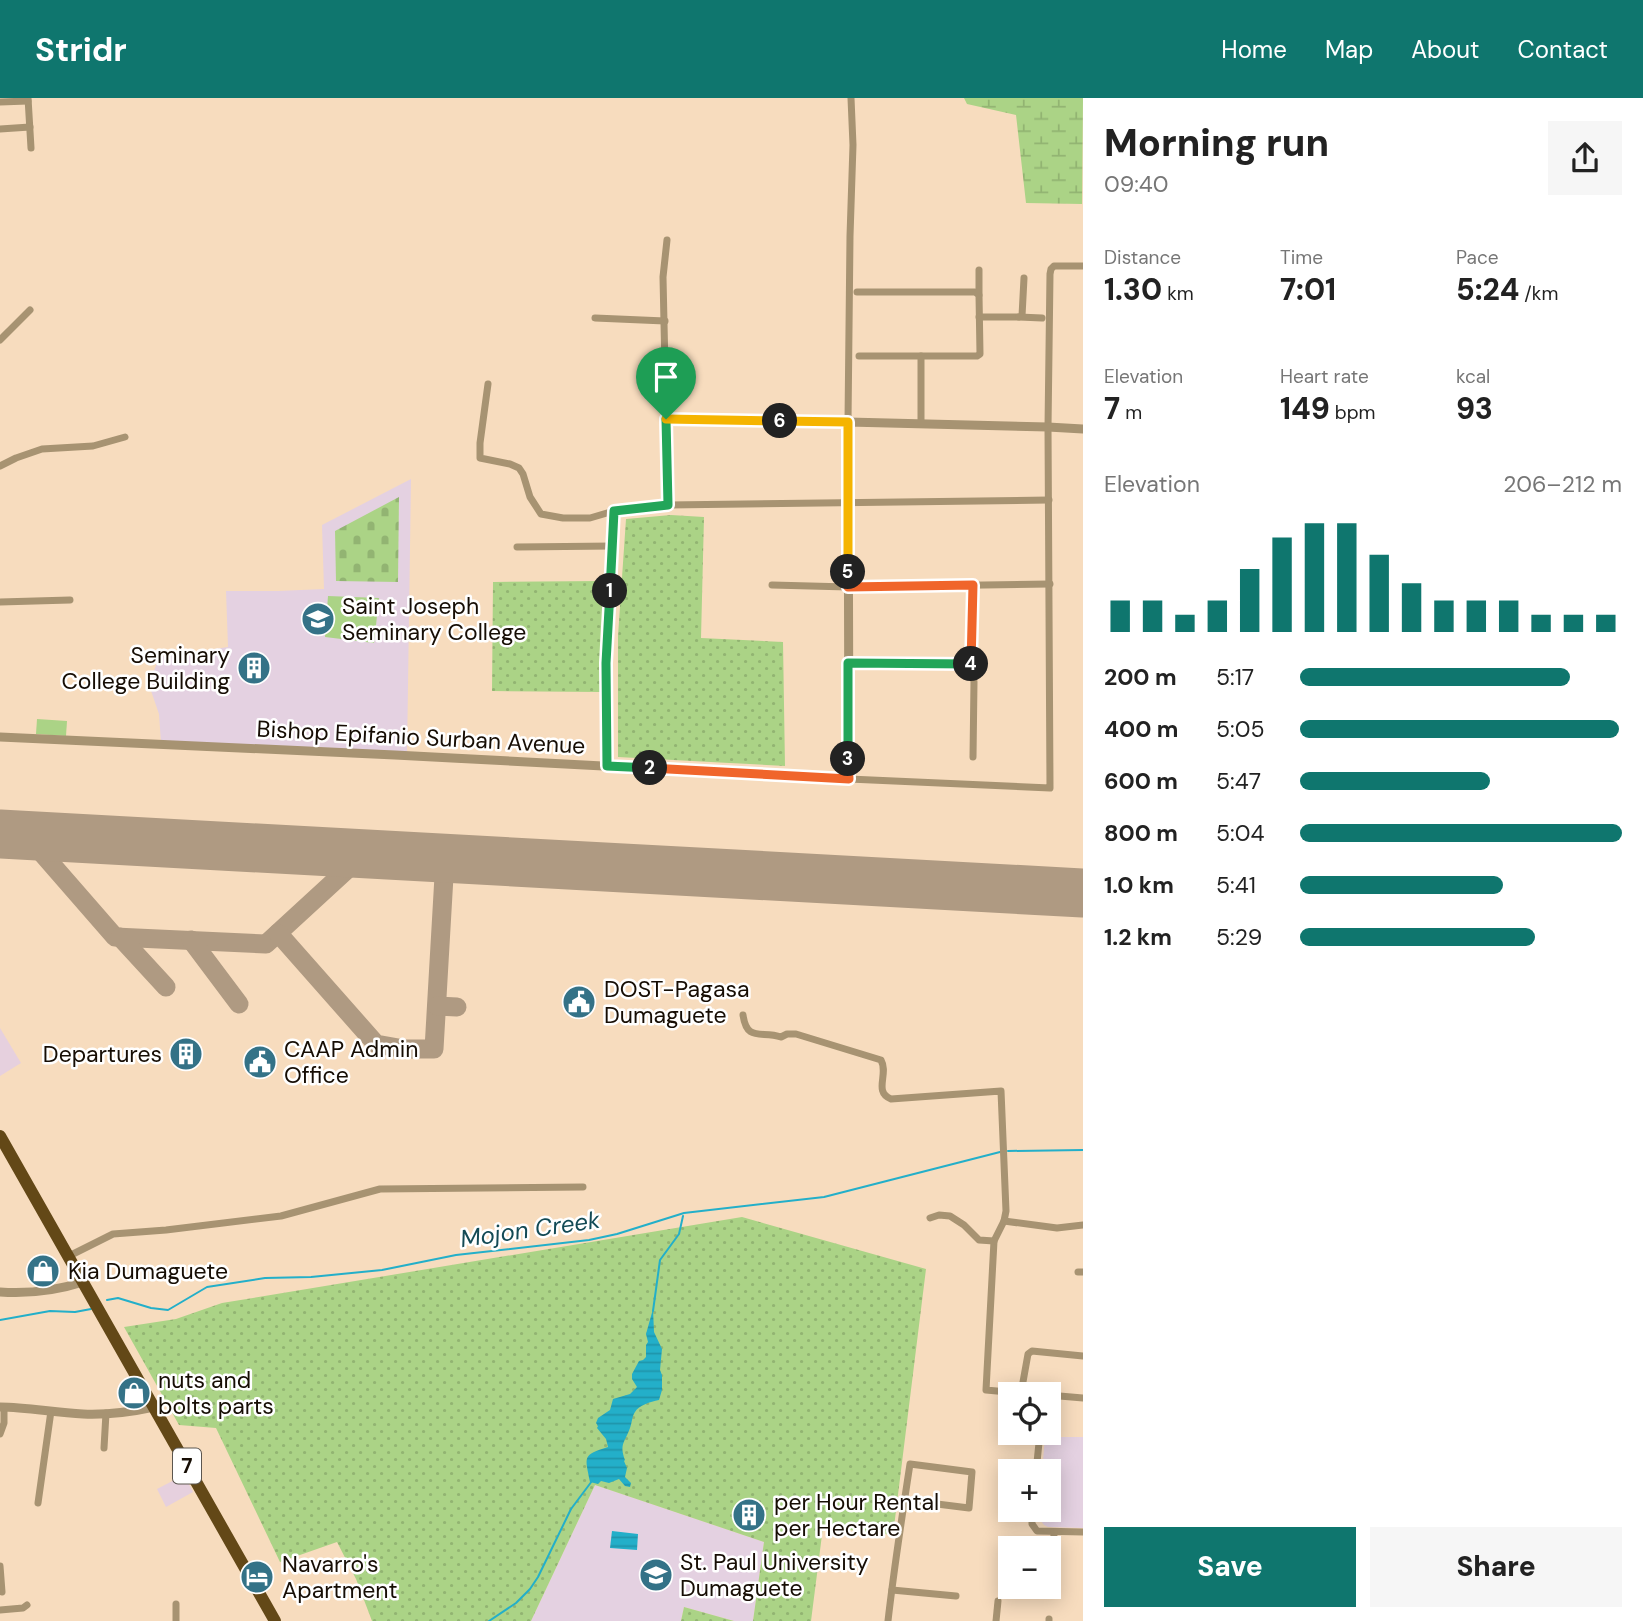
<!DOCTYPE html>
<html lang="en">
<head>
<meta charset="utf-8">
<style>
  body { margin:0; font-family:"DM Sans",sans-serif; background:#f6f6f6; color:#222; height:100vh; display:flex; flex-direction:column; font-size:26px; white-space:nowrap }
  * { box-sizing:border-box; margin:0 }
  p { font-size:23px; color:#767676 }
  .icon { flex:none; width:38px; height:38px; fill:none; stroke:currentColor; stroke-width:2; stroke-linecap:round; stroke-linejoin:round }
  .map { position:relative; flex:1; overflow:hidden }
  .details { display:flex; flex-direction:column; background:#fff; width:560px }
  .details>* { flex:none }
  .controls { position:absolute; left:998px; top:1284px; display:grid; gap:14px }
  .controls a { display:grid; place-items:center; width:63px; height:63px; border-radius:0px; background:#fff; box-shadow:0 4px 18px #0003; font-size:35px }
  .pin { position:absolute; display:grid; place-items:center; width:60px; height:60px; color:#fff; margin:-72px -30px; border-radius:50% 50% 50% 0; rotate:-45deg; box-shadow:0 0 7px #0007 }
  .pin .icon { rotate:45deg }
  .km { position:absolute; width:35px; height:35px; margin:-18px; border-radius:50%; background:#222; color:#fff; font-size:19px; line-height:35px; text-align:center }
  .round { display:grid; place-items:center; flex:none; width:74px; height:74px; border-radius:0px; background:#f6f6f6 }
  .overview { display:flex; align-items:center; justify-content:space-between; height:119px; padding:0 21px }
  h1 { font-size:38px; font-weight:800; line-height:52px }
  .stats { display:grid; grid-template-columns:repeat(3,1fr); gap:10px; height:119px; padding:7px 21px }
  .stats div { display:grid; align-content:center }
  .stats b { font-size:30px; font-weight:800 }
  .stats small { font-size:19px; font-weight:400 }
  .stats p { font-size:19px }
  .chart { height:196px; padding:14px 21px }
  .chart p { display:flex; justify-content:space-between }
  .chart svg { width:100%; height:126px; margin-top:7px; stroke:#0f766e; stroke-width:6 }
  .primary-button { display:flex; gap:14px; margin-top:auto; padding:14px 21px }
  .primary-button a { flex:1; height:80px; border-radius:0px; background:#0f766e; color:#fff; font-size:28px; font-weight:800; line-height:80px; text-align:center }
  .primary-button a+a { background:#f6f6f6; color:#222 }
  ul { padding:0 21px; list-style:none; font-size:23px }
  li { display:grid; grid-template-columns:112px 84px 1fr; align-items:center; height:52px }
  li i { height:18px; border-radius:9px; background:#0f766e }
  header { display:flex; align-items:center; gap:42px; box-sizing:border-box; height:98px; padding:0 35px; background:#0f766e; color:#fff }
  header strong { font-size:33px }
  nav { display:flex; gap:38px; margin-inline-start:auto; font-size:24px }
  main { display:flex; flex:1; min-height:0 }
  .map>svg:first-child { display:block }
</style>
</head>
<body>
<header>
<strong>Stridr</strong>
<nav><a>Home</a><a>Map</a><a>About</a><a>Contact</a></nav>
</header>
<main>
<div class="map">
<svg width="1083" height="1523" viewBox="0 0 1083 1523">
  <defs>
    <pattern id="grass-dots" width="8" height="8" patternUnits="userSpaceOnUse" patternTransform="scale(1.75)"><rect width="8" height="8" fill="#abd386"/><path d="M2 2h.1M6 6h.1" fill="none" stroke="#92b472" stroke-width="1.8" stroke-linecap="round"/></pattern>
    <pattern id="wetland-marsh" width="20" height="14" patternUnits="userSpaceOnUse" patternTransform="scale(1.75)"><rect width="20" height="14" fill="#abd386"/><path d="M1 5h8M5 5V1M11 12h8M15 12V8" fill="none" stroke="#92b472"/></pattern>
    <pattern id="cemetery-stones" width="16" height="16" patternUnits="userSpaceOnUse" patternTransform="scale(1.75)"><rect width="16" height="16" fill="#abd386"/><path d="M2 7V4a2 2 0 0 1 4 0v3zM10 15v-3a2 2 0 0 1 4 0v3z" fill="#92b472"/></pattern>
    <pattern id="water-rules" width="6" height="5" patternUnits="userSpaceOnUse" patternTransform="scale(1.75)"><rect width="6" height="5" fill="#23afc9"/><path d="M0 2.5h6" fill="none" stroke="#1f95ab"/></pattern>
  </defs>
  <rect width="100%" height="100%" fill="#f7dcbe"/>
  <g fill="#e6d0de">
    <polygon points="0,930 21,965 0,978"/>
    <polygon points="184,1377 193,1394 166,1409 157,1391"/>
  </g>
  <g fill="#e4d1e1">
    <polygon points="411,381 407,656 161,645 159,616 149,587 159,559 228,549 226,493 278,493 324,491 322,427"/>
    <polygon points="1045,1339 1083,1339 1083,1430 1048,1429 1044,1427 1041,1423 1038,1412 1048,1412 1048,1374 1042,1374"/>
    <polygon points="595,1387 764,1444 753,1523 734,1523 684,1509 681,1523 531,1523"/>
  </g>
  <g fill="url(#grass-dots)">
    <polygon points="671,417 704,419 701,540 783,544 785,668 618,659 618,538 626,421"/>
    <polygon points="604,483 601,540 600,594 492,593 493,484"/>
    <polygon points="742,1119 926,1171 893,1437 823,1429 811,1523 753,1523 764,1444 595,1387 531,1523 372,1523 356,1481 337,1444 280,1464 216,1330 179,1327 124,1229 176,1221 222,1205"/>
    <polygon points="684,1509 734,1523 681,1523"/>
  </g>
  <polygon fill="url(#wetland-marsh)" points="964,0 1083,0 1082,106 1026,105 1016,17 967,6"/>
  <polygon fill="url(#cemetery-stones)" points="399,399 398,484 336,483 335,433"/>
  <g fill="#abd386">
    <polygon points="328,498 379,500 374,545 325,539"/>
    <polygon points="37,621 67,623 66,638 36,636"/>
  </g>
  <g fill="url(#water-rules)">
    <path d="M653 1211 654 1234 662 1251 660 1272 662 1277V1292L659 1302C650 1304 639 1307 635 1314 632 1318 632 1325 630 1330 625 1344 619 1346 625 1362L624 1363 627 1370 625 1379 631 1385 630 1389 625 1388 619 1381 609 1385 601 1383 598 1386 590 1384C585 1358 582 1357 608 1349L606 1341 597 1330 598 1328 596 1325 598 1320 610 1312 613 1301 630 1296 637 1289 632 1281V1276L639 1263 643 1262 646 1259V1247L648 1244 646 1236Z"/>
    <polygon points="612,1433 638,1436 637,1452 610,1450"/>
  </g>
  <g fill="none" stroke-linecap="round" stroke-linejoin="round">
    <g stroke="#23afc9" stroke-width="2">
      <polyline points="1008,1053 1083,1052"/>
      <polyline points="107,1202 118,1200 151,1210 168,1212 207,1189 265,1180 311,1179 382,1172 456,1157 589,1142 617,1136 684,1115 824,1099 1000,1054"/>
      <polyline points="653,1213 660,1162 679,1136 683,1118"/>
      <polyline points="0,1222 50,1213 75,1214 91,1211"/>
      <polyline points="489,1523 516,1505 530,1491 538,1479 571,1411 592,1383"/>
    </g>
    <g stroke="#af9a82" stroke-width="19">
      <polyline points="27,738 115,839 266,846 364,756"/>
      <polyline points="278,835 376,946 404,951 434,951 445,761"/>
      <polyline points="120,839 166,889"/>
      <polyline points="191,842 239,906"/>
      <polyline points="437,908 457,909"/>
    </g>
    <polyline stroke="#af9a82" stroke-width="49" points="0,736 1083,795"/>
    <g stroke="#a79372" stroke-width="7">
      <polyline points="28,0 31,50"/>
      <polyline points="0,4 28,3"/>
      <polyline points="0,31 30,29"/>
      <polyline points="667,142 663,179 668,407"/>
      <polyline points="979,172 979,197"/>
      <polyline points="857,194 975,194 979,197 980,256 977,258 859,258"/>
      <polyline points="979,219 1019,219 1022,218 1024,180"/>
      <polyline points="1019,219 1042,220"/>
      <polyline points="595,220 665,223"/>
      <polyline points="0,242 30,212"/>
      <polyline points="488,286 480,345 480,360 510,366 519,370 523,376 530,399 541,416 563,420 590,420 614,413 668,407 1049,402"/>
      <polyline points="666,321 848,324 850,138 853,47 851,0"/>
      <polyline points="921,326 921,258"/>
      <polyline points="0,368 16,360 42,351 93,348 125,339"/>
      <polyline points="517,449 613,448"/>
      <polyline points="772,487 848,489 1050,486"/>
      <polyline points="0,504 70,502"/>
      <polyline points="848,565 971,566"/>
      <polyline points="973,659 974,584 971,566 973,487"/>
      <polyline points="607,668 606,565 614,413"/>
      <polyline points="849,681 1050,690 1048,329 1050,176 1051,171 1054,168 1083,168"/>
      <path d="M743 917C747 945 762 932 781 939L787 936H796L881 962C889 976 873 994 891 1001L1001 993 1006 1113 1004 1123 994 1143 986 1292 1041 1297"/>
      <polyline points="930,1120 939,1117 950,1118 964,1127 979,1142 994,1143"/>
      <polyline points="1004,1123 1057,1130 1083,1127"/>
      <polyline points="69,1158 113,1136 166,1132 281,1118 380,1091 583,1089"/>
      <polyline points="1078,1174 1083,1174"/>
      <polyline points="1021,1295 1028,1256 1032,1253 1083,1258"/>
      <polyline points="1048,1297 1083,1300"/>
      <polyline points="0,1336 4,1325 4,1309"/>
      <polyline points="104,1350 106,1315"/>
      <polyline points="1036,1374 1040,1335"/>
      <polyline points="38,1405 51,1313"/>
      <polyline points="1032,1412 1032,1426 1037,1433 1083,1434"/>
      <polyline points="0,1468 2,1494"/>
      <polyline points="1053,1476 1054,1434"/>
      <polyline points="892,1492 956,1498"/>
      <polyline points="176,1506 176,1523"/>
      <polyline points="0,1512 23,1510 27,1507"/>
      <path d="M888 1523C894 1470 902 1418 910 1366L972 1374 969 1410 905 1402"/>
      <polyline points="996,1523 998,1503"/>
      <polyline points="1049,1523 1049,1521"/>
    </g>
    <g stroke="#a79372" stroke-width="9">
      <polyline points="0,639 395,657 849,681 848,324 1048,329 1083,331"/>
      <path d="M0 1194C29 1196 55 1193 83 1184"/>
      <path d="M0 1309C28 1309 55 1315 83 1316 107 1317 131 1314 154 1309"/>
    </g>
    <polyline stroke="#634817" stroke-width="12" points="0,1038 275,1523"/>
  </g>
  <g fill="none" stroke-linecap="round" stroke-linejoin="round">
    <defs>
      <polyline id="split-1" points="610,493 614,413 668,407 666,321"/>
      <polyline id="split-2" points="610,493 606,565 607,668 650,670"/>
      <polyline id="split-3" points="650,670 849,681 848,661"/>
      <polyline id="split-4" points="848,661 848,565 971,566"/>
      <polyline id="split-5" points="848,474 848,489 973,487 971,566"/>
      <polyline id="split-6" points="780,323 848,324 848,474"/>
      <polyline id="split-7" points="666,321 780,323"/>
    </defs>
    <use href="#split-1" stroke="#fff" stroke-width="14"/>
    <use href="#split-2" stroke="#fff" stroke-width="14"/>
    <use href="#split-3" stroke="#fff" stroke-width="14"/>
    <use href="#split-4" stroke="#fff" stroke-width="14"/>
    <use href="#split-5" stroke="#fff" stroke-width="14"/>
    <use href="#split-6" stroke="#fff" stroke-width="14"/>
    <use href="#split-7" stroke="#fff" stroke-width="14"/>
    <use href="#split-1" stroke="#22a559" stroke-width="9"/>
    <use href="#split-2" stroke="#22a559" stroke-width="9"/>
    <use href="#split-3" stroke="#f0652b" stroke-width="9"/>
    <use href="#split-4" stroke="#22a559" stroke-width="9"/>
    <use href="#split-5" stroke="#f0652b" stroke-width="9"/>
    <use href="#split-6" stroke="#f5b400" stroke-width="9"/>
    <use href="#split-7" stroke="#f5b400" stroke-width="9"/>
  </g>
  <defs>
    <symbol id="university-disc" viewBox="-11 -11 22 22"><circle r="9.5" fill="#347287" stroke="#fff"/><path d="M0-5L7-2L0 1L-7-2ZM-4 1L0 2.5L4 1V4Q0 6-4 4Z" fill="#fff"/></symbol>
    <symbol id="building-disc" viewBox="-11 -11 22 22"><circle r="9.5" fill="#347287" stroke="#fff"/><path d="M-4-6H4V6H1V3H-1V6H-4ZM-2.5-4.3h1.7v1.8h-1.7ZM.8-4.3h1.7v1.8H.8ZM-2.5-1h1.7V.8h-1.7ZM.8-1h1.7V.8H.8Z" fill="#fff"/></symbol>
    <symbol id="civic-disc" viewBox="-11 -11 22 22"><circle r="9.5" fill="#347287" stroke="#fff"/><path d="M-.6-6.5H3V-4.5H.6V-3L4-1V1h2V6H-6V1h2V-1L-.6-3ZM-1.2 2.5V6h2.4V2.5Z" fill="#fff"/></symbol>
    <symbol id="shop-disc" viewBox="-11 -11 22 22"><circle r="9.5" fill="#347287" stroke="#fff"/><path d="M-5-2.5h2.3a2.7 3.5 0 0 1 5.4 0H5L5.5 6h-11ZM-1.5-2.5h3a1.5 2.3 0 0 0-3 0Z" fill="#fff"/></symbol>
    <symbol id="hotel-disc" viewBox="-11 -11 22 22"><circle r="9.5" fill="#347287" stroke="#fff"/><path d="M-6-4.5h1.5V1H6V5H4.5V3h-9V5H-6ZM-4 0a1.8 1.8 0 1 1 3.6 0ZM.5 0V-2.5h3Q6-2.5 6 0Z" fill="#fff"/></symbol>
  </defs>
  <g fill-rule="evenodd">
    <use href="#university-disc" x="299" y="502" width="38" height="38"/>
    <use href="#building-disc" x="235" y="551" width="38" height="38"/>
    <use href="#civic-disc" x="560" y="885" width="38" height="38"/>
    <use href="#building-disc" x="167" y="937" width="38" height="38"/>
    <use href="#civic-disc" x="241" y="945" width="38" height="38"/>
    <use href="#shop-disc" x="24" y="1154" width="38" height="38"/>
    <use href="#shop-disc" x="115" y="1276" width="38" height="38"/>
    <use href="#building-disc" x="730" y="1398" width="38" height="38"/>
    <use href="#university-disc" x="637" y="1458" width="38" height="38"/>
    <use href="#hotel-disc" x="238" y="1460" width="38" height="38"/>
  </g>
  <g text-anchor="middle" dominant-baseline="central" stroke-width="5" stroke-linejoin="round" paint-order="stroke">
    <rect fill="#fff" stroke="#5c564f" stroke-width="2" x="173" y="1350.5" width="28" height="35" rx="5"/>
    <g font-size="21" font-weight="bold" fill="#160d04">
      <text x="187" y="1368">7</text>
    </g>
    <g font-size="23" fill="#160d04" stroke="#fff" text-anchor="start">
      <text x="342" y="508">Saint Joseph<tspan x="342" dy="26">Seminary College</tspan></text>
      <text x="230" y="557" text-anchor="end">Seminary<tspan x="230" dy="26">College Building</tspan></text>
      <text x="604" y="891">DOST-Pagasa<tspan x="604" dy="26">Dumaguete</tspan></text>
      <text x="284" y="951">CAAP Admin<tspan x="284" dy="26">Office</tspan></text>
      <text x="162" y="956" text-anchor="end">Departures</text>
      <text x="68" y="1173">Kia Dumaguete</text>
      <text x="158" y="1282">nuts and<tspan x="158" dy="26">bolts parts</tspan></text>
      <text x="774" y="1404">per Hour Rental<tspan x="774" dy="26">per Hectare</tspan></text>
      <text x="680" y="1464">St. Paul University<tspan x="680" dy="26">Dumaguete</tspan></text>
      <text x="282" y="1466">Navarro's<tspan x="282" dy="26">Apartment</tspan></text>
    </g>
    <g font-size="23" fill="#160d04" stroke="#fff">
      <text transform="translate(421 639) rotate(3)">Bishop Epifanio Surban Avenue</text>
    </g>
    <g font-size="24" font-style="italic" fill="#134a55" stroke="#fff">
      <text transform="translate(530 1131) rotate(-8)">Mojon Creek</text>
    </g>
  </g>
</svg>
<div class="controls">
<a><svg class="icon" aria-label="locate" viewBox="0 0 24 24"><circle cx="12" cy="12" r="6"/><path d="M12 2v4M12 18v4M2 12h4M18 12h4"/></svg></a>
<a>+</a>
<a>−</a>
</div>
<div class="pin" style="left:666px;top:321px;background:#1e9e55"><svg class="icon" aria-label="arrive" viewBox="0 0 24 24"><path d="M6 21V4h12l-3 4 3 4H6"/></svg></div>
<b class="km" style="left:610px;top:493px">1</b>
<b class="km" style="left:650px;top:670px">2</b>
<b class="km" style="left:848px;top:661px">3</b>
<b class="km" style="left:971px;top:566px">4</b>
<b class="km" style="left:848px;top:474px">5</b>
<b class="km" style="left:780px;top:323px">6</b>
</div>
<section class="details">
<div class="overview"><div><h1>Morning run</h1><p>09:40</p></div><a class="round"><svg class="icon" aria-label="share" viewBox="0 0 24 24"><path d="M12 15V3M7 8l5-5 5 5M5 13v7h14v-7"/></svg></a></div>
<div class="stats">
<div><p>Distance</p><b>1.30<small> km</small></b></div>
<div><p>Time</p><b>7:01</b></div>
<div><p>Pace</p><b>5:24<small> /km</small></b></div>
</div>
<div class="stats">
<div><p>Elevation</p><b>7<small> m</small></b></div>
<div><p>Heart rate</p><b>149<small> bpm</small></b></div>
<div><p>kcal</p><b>93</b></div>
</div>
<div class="chart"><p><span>Elevation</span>206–212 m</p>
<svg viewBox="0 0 160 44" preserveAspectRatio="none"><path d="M5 44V33M15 44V33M25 44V38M35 44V33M45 44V22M55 44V11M65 44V6M75 44V6M85 44V17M95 44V27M105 44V33M115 44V33M125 44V33M135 44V38M145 44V38M155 44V38"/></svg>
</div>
<ul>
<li><b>200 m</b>5:17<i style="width:84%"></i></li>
<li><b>400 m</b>5:05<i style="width:99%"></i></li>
<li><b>600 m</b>5:47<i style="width:59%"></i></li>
<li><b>800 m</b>5:04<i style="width:100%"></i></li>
<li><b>1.0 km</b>5:41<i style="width:63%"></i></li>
<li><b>1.2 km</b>5:29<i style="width:73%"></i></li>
</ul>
<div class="primary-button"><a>Save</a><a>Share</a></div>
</section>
</main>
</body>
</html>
